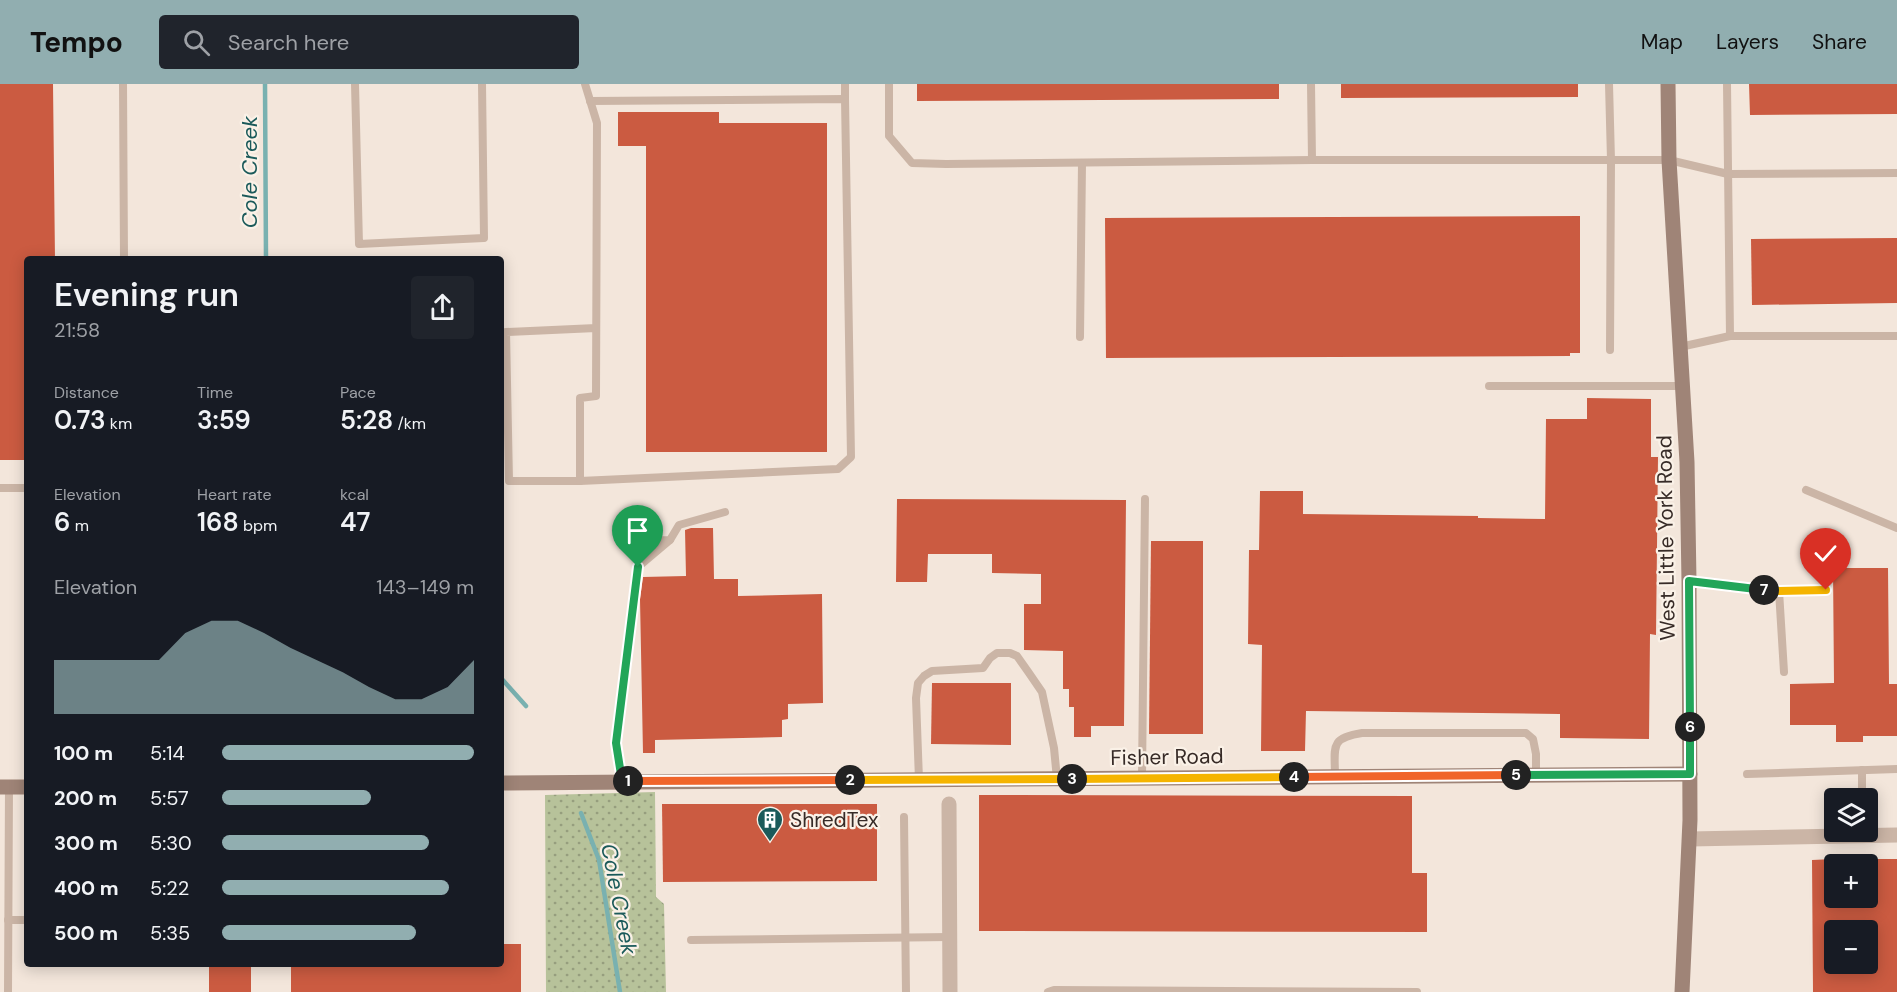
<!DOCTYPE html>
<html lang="en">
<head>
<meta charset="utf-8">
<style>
  body { margin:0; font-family:"DM Sans",sans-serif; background:#20242c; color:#f1f3f6; height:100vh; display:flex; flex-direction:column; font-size:22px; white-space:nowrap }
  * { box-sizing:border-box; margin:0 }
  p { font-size:20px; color:#9ea1a6 }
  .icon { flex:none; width:33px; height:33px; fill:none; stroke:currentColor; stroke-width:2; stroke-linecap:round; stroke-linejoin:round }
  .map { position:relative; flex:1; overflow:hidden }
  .details { position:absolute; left:24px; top:172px; width:480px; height:711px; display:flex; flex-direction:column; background:#171b24; border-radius:6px; box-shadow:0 3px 15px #0003 }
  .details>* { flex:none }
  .controls { position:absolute; left:1824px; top:704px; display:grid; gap:12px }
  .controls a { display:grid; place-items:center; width:54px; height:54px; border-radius:6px; background:#171b24; box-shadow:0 3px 15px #0003; font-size:30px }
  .pin { position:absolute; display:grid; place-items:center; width:51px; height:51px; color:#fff; margin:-62px -26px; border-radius:50% 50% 50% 0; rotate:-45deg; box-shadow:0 0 6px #0007 }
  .pin .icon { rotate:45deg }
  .km { position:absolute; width:30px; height:30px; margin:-15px; border-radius:50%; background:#222; color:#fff; font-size:16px; line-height:30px; text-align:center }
  .round { display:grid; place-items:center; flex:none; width:63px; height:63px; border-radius:6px; background:#20242c }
  .overview { display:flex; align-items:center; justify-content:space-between; height:102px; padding:0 30px }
  h1 { font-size:33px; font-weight:600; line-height:45px }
  .metrics { display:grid; grid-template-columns:repeat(3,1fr); gap:9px; height:102px; padding:6px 30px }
  .metrics div { display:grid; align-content:center }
  .metrics b { font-size:26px; font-weight:600 }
  .metrics small { font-size:16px; font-weight:400 }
  .metrics p { font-size:16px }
  .chart { height:168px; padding:12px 30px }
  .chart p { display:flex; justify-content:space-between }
  .chart svg { width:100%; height:108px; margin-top:6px; fill:#91aeb0; opacity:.7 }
  ul { padding:0 30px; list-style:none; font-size:20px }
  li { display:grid; grid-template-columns:96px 72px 1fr; align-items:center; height:45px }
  li i { height:15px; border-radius:8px; background:#91aeb0 }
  header { display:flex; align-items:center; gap:36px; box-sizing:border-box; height:84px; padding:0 30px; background:#91aeb0; color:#111 }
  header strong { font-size:28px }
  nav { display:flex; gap:33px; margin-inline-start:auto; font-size:21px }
  .search { width:420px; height:54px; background:#20242c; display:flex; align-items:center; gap:15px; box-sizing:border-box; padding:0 21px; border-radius:6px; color:#9ea1a6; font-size:22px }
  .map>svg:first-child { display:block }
</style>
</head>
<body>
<header>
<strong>Tempo</strong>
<div class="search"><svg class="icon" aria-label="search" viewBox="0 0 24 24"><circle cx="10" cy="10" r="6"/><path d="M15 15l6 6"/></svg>Search here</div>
<nav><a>Map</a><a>Layers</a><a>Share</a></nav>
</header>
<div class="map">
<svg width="1897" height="908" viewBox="0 0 1897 908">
  <defs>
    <pattern id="grass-dots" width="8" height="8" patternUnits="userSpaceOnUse" patternTransform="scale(1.5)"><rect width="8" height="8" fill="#b7c29a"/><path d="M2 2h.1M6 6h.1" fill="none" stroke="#969e7e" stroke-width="1.8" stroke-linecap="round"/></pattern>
  </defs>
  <rect width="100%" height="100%" fill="#f3e6db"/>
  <polygon fill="url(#grass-dots)" points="655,708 656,813 664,820 666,908 546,908 545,711"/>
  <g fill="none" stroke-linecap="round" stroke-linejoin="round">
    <g stroke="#79b1b0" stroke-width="4.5">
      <polyline points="265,0 266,176"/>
      <polyline points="501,594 526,622"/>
      <polyline points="581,729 599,776 620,908"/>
    </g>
  </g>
  <g fill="#cb5b41" fill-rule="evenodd">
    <polygon points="0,0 53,0 55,176 27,176 27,376 0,376"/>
    <polygon points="917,0 1279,0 1279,15 917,17"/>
    <polygon points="1341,0 1578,0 1578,13 1341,14"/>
    <polygon points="1749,0 1897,0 1897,30 1750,31"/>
    <polygon points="618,28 719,28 719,39 827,39 827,368 646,368 646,62 618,62"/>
    <polygon points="1580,132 1580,269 1570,269 1570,272 1106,274 1105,134"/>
    <polygon points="1897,154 1897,219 1752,221 1751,155"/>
    <polygon points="1587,314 1651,315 1651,373 1658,373 1656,551 1650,550 1649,655 1560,654 1560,630 1306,627 1305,667 1261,667 1262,561 1248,560 1249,466 1259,466 1260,407 1303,407 1303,430 1478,432 1478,434 1545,435 1546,335 1587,335"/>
    <polygon points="897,415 1126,416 1124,642 1091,642 1091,653 1074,653 1074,623 1069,623 1069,605 1063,605 1063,567 1024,566 1024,520 1041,520 1041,490 992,489 992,470 928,470 927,498 896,498"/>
    <polygon points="691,444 713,444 714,495 738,495 738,512 822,510 823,619 788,620 788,635 782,636 782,653 655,656 655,669 643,669 640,515 643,493 686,492 685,446"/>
    <polygon points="1151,457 1203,457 1203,650 1149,650"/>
    <polygon points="1833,484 1888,484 1889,600 1897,600 1897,652 1863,652 1863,658 1836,658 1836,641 1790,641 1790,600 1834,599"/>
    <polygon points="932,599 1011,599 1011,661 931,660"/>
    <polygon points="979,711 1412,712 1412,789 1427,789 1427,848 979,847"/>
    <polygon points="662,720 877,720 877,797 663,798"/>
    <path d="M1834 775V813H1868V775H1897V908H1813L1812 776ZM1834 846H1868V879H1834Z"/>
    <polygon points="501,860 521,860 521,908 291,908 291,880 501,880"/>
    <rect x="209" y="880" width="42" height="28"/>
  </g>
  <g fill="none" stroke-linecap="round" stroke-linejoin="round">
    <g stroke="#cbb5a6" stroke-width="8">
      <polyline points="123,0 124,176"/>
      <polyline points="355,0 359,160 484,154 482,0"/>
      <polyline points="585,0 597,39 596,312 580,314 580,397 509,397 506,248 596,244"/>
      <polyline points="889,0 889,52 912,79 946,80 1312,76 1669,76 1728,90 1897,89"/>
      <polyline points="1311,0 1312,76"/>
      <polyline points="1609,0 1611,76 1610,266"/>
      <polyline points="1727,0 1730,252"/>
      <polyline points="845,15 845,0"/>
      <polyline points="1080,253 1082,79"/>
      <polyline points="1680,263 1730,252 1897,252"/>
      <polyline points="1489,302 1683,302"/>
      <polyline points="580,397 838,385 851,373 845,15 590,17"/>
      <polyline points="0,404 27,404"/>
      <polyline points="1806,406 1897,444"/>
      <polyline points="620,457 670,456 679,441 725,428"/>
      <polyline points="1689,497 1779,507 1826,506"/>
      <polyline points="1779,507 1784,588"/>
      <polyline points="1862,686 1862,714"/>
      <polyline points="1747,690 1897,685"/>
      <path d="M1335 693C1335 663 1329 654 1362 649H1526L1533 655 1536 670V691"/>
      <polyline points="1142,694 1145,415"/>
      <polyline points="919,696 916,614 918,599 924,592 932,587 983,584 990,574 997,569 1010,569 1017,572 1029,589 1042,608 1054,664 1057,695"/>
      <polyline points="622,697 616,659 638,483 670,456"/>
      <polyline points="904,733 906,908"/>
      <polyline points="8,836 27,836"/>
      <polyline points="691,856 950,853"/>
      <polyline points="8,908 9,703"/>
      <polyline points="1048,908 1054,906 1417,908"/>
    </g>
    <g stroke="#cbb5a6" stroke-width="15">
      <polyline points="949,720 950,908"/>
      <polyline points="1690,755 1897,751"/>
    </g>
    <g stroke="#9f8477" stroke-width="15">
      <polyline points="1668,0 1669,76 1687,378 1689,497 1690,736 1682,908"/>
      <polyline points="501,699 1690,690"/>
      <polyline points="0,703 27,703"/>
    </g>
  </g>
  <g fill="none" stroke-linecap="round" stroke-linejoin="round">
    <defs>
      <polyline id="split-1" points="628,697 622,697 616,659 638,483"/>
      <polyline id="split-2" points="628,697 850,696"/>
      <polyline id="split-3" points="850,696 1072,695"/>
      <polyline id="split-4" points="1072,695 1294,693"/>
      <polyline id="split-5" points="1294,693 1516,691"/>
      <polyline id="split-6" points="1516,691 1690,690 1690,643"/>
      <polyline id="split-7" points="1690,643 1689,497 1764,506"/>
      <polyline id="split-8" points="1764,506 1779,507 1826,506"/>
    </defs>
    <use href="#split-1" stroke="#fff" stroke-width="12"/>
    <use href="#split-2" stroke="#fff" stroke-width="12"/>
    <use href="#split-3" stroke="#fff" stroke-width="12"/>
    <use href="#split-4" stroke="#fff" stroke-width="12"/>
    <use href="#split-5" stroke="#fff" stroke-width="12"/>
    <use href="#split-6" stroke="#fff" stroke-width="12"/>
    <use href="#split-7" stroke="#fff" stroke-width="12"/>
    <use href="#split-8" stroke="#fff" stroke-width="12"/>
    <use href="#split-1" stroke="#22a559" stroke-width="8"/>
    <use href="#split-2" stroke="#f0652b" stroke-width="8"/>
    <use href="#split-3" stroke="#f5b400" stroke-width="8"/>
    <use href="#split-4" stroke="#f5b400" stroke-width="8"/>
    <use href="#split-5" stroke="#f0652b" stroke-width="8"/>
    <use href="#split-6" stroke="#22a559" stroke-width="8"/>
    <use href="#split-7" stroke="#22a559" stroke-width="8"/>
    <use href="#split-8" stroke="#f5b400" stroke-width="8"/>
  </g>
  <defs>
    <symbol id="building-pin" viewBox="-11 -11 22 30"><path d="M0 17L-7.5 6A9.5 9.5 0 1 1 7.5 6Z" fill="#1b5a5a" stroke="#faf1e7"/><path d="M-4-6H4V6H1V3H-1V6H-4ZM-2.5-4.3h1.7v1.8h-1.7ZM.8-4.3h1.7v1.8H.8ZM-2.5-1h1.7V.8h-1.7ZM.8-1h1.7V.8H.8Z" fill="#fff"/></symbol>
  </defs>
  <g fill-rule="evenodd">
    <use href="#building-pin" x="755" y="721" width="30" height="40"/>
  </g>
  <g text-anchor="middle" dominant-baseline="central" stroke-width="4.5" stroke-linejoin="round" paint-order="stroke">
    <g font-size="21" fill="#372b27" stroke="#faf1e7">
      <text transform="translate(1666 454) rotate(-91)">West Little York Road</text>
      <text transform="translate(1167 673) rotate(-1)">Fisher Road</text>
    </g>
    <g font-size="21" fill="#372b27" stroke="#faf1e7" text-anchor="start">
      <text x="790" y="736">ShredTex</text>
    </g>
    <g font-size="22" font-style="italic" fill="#1b5a5a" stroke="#faf1e7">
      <text transform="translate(249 88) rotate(-90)">Cole Creek</text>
      <text transform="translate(619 815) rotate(79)">Cole Creek</text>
    </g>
  </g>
</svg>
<div class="controls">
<a><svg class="icon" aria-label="layers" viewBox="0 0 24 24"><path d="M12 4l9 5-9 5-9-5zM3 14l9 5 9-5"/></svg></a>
<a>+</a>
<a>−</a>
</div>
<div class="pin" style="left:638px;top:483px;background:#1e9e55"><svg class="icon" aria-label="arrive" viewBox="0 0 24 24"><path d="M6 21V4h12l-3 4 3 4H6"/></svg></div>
<div class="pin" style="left:1826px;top:506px;background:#d93025"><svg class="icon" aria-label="check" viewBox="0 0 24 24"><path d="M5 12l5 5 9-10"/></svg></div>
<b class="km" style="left:628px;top:697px">1</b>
<b class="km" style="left:850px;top:696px">2</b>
<b class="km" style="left:1072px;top:695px">3</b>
<b class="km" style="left:1294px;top:693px">4</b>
<b class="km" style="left:1516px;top:691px">5</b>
<b class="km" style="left:1690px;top:643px">6</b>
<b class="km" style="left:1764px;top:506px">7</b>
<section class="details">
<div class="overview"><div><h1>Evening run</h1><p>21:58</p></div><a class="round"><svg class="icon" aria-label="share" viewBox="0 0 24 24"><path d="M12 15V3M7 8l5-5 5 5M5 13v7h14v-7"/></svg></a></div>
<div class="metrics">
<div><p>Distance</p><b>0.73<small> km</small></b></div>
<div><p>Time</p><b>3:59</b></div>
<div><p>Pace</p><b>5:28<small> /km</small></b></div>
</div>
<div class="metrics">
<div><p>Elevation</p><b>6<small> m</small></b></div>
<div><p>Heart rate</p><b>168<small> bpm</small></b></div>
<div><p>kcal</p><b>47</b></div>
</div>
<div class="chart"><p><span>Elevation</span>143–149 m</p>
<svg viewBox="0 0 160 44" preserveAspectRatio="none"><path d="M0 44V22L10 22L20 22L30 22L40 22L50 11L60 6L70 6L80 11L90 17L100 22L110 27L120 33L130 38L140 38L150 33L160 22V44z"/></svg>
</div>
<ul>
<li><b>100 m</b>5:14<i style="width:100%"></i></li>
<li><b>200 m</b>5:57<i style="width:59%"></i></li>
<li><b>300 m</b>5:30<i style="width:82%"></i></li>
<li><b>400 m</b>5:22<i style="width:90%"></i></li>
<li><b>500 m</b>5:35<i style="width:77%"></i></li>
</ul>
</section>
</div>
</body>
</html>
